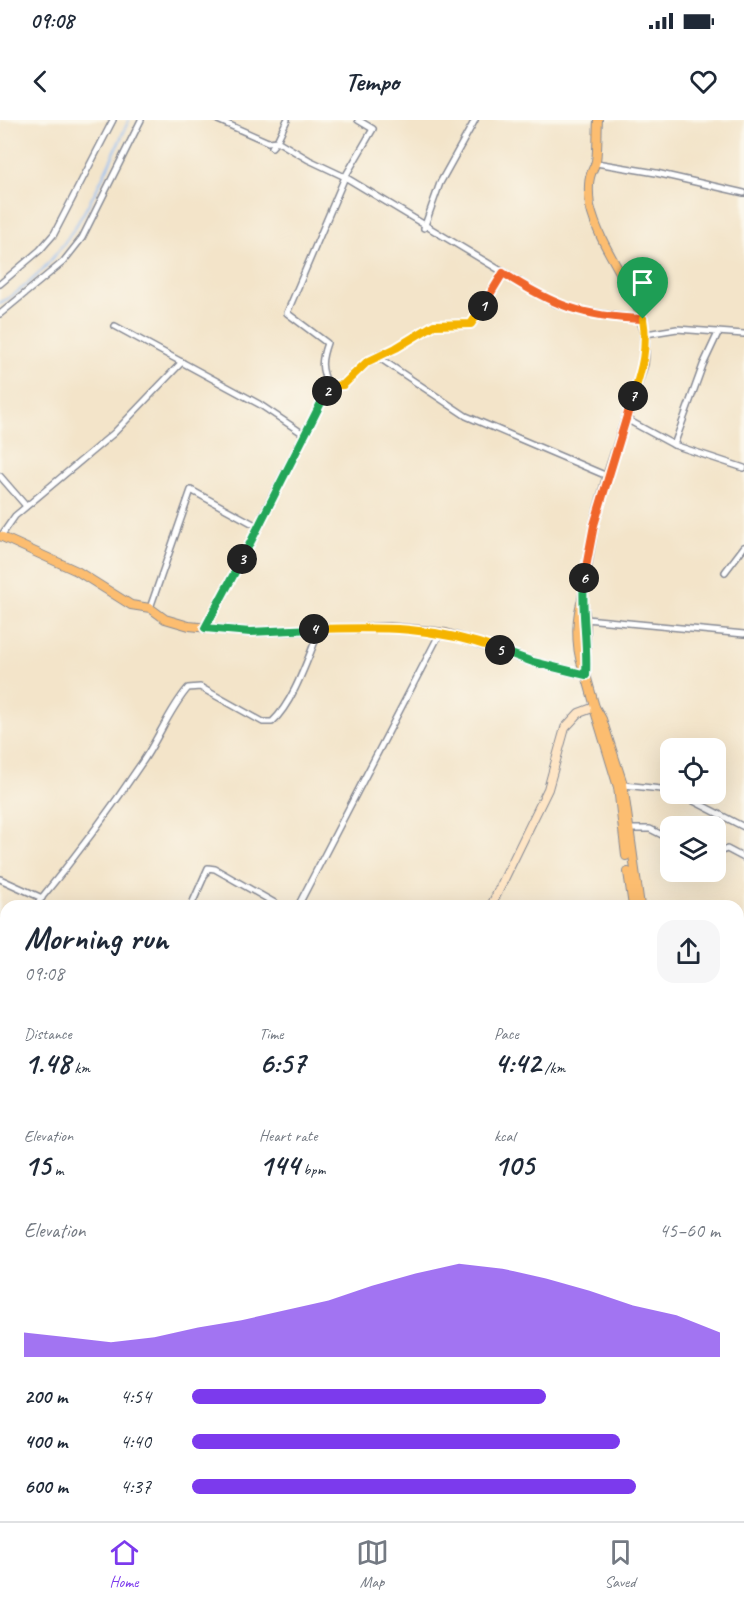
<!DOCTYPE html>
<html lang="en">
<head>
<meta charset="utf-8">
<style>
  body { margin:0; font-family:Caveat,sans-serif; background:#f6f6f7; color:#1f2937; height:100vh; display:flex; flex-direction:column; font-size:22px; white-space:nowrap }
  * { box-sizing:border-box; margin:0 }
  p { font-size:20px; color:#747a83 }
  .icon { flex:none; width:33px; height:33px; fill:none; stroke:currentColor; stroke-width:2; stroke-linecap:round; stroke-linejoin:round }
  .map { position:relative; flex:1; overflow:hidden }
  .side { position:absolute; left:0px; top:780px; width:744px; height:621px; display:flex; flex-direction:column; background:#fff; border-radius:18px 18px 0 0; box-shadow:0 6px 24px #0002 }
  .side>* { flex:none }
  .controls { position:absolute; left:660px; top:618px; display:grid; gap:12px }
  .controls a { display:grid; place-items:center; width:66px; height:66px; border-radius:12px; background:#fff; box-shadow:0 6px 24px #0002; font-size:30px }
  .pin { position:absolute; display:grid; place-items:center; width:51px; height:51px; color:#fff; margin:-62px -26px; border-radius:50% 50% 50% 0; rotate:-45deg; box-shadow:0 0 6px #0007 }
  .pin .icon { rotate:45deg }
  .km { position:absolute; width:30px; height:30px; margin:-15px; border-radius:50%; background:#222; color:#fff; font-size:16px; line-height:30px; text-align:center }
  .round { display:grid; place-items:center; flex:none; width:63px; height:63px; border-radius:18px; background:#f6f6f7 }
  .head { display:flex; align-items:center; justify-content:space-between; height:102px; padding:0 24px }
  h1 { font-size:33px; font-weight:600; line-height:45px }
  .figures { display:grid; grid-template-columns:repeat(3,1fr); gap:9px; height:102px; padding:6px 24px }
  .figures div { display:grid; align-content:center }
  .figures b { font-size:30px; font-weight:600 }
  .figures small { font-size:16px; font-weight:400 }
  .figures p { font-size:16px }
  .chart { height:168px; padding:12px 24px }
  .chart p { display:flex; justify-content:space-between }
  .chart svg { width:100%; height:108px; margin-top:6px; fill:#7c3aed; opacity:.7 }
  ul { padding:0 24px; list-style:none; font-size:20px }
  li { display:grid; grid-template-columns:96px 72px 1fr; align-items:center; height:45px }
  li i { height:15px; border-radius:8px; background:#7c3aed }
  .status { display:flex; justify-content:space-between; align-items:center; height:42px; padding:0 30px; background:#fff; direction:ltr }
  .status svg { height:16px; fill:currentColor }
  header { display:flex; justify-content:space-between; align-items:center; height:78px; padding:0 24px; background:#fff; font-size:27px; font-weight:600 }
  .tab-bar { display:flex; justify-content:space-around; align-items:center; height:84px; border-top:2px solid #e0e1e3; background:#fff; font-size:16px; color:#747a83 }
  .tab-bar a { display:grid; justify-items:center; gap:3px }
  .tab-bar .active { color:#7c3aed }
  .map>svg:first-child { display:block }
</style>
</head>
<body>
<div class="status"><b>09:08</b><svg viewBox="0 0 49 12"><path d="M0 12V9h3v3zM5 12V6h3v6zM10 12V3h3v9zM15 12V0h3v12zM26 1h20v11H26zM47 4h2v5h-2z"/></svg></div>
<header><svg class="icon" aria-label="back" viewBox="0 0 24 24"><path d="M15 5l-7 7 7 7"/></svg>Tempo<svg class="icon" aria-label="heart" viewBox="0 0 24 24"><path d="M12 20l-8-8c-3-5 5-10 8-4 3-6 11-1 8 4z"/></svg></header>
<div class="map">
<svg width="744" height="1401" viewBox="0 0 744 1401">
  <rect width="100%" height="100%" fill="#fbf7ec"/>
  <filter id="ink" filterUnits="userSpaceOnUse"><feTurbulence type="fractalNoise" baseFrequency=".0167" numOctaves="2"/><feDisplacementMap in="SourceGraphic" scale="12" xChannelSelector="R" yChannelSelector="G"/><feConvolveMatrix kernelMatrix="1 2 1 2 8 2 1 2 1" color-interpolation-filters="sRGB"/></filter>
  <filter id="wash" filterUnits="userSpaceOnUse"><feTurbulence type="fractalNoise" baseFrequency=".008" numOctaves="4" result="noise"/><feDisplacementMap in="SourceGraphic" scale="24" xChannelSelector="R" yChannelSelector="G"/><feGaussianBlur stdDeviation="1.35" result="paint"/><feColorMatrix in="noise" values="0 0 0 0 0 0 0 0 0 0 0 0 0 0 0 0 0 1.4 0 .05"/><feComposite in="paint" operator="in"/></filter>
  <g filter="url(#wash)">
    <rect width="100%" height="100%" fill="#f3e4c9"/>
    <g fill="none" stroke-linecap="round" stroke-linejoin="round">
      <path stroke="#89bbf6" stroke-width="2" d="M0 183C64 149 101 63 129 0"/>
    </g>
  </g>
  <g filter="url(#ink)">
    <g fill="none" stroke-linecap="round" stroke-linejoin="round">
      <defs>
        <g id="street">
          <polyline points="218,0 268,22 277,21 309,40 345,57 556,184 580,191 641,199"/>
          <polyline points="272,27 277,21 287,0"/>
          <polyline points="596,43 656,53 744,73"/>
          <polyline points="424,108 440,63 475,0"/>
          <polyline points="0,164 40,130 54,114 113,0"/>
          <polyline points="0,194 63,142 82,118 141,0"/>
          <polyline points="115,206 259,284 305,315"/>
          <polyline points="646,214 677,209 744,214"/>
          <polyline points="378,237 466,296 607,356"/>
          <polyline points="329,266 343,265 373,238 396,228 434,205 472,204 503,153"/>
          <polyline points="626,299 674,325 744,348"/>
          <polyline points="674,325 703,245 718,213"/>
          <polyline points="0,356 26,386"/>
          <polyline points="1,416 15,396 114,313 182,242"/>
          <polyline points="725,452 744,427"/>
          <polyline points="150,488 191,370 259,407"/>
          <polyline points="586,499 744,514"/>
          <path d="M205 508 259 407 264 392 329 266C320 249 321 240 327 223L287 193 345 57 373 9 358 0"/>
          <polyline points="624,665 670,670"/>
          <polyline points="680,674 744,707"/>
          <polyline points="630,709 650,709 670,719"/>
          <polyline points="716,733 727,729 744,738"/>
          <polyline points="0,759 42,778"/>
          <path d="M35 786C74 739 111 689 145 638 160 615 170 589 188 568L200 567 263 602H272C294 582 308 537 320 509"/>
          <polyline points="191,786 208,748 215,749 280,786"/>
          <polyline points="298,786 440,513"/>
          <polyline points="0,828 6,821"/>
          <polyline points="738,1048 744,1056"/>
          <polyline points="738,1164 744,1155"/>
          <polyline points="738,1237 744,1243"/>
          <polyline points="0,1297 6,1300"/>
          <polyline points="249,1395 270,1401"/>
          <polyline points="470,1395 483,1401"/>
          <polyline points="444,1401 444,1395"/>
          <polyline points="500,1401 508,1395"/>
          <polyline points="597,1401 599,1395"/>
        </g>
        <g id="secondary">
          <polyline points="491,786 548,669 565,608 579,593 595,587"/>
          <polyline points="49,1401 54,1395"/>
        </g>
        <g id="primary">
          <path d="M598 0C597 13 598 28 596 41 595 46 592 50 591 54 588 62 589 78 590 86 604 145 653 178 644 244L607 356 594 405 582 479 586 499V555L595 587 602 599 623 664 640 786"/>
          <polyline points="0,416 77,451 131,485 150,488 165,499 189,506 250,512 389,507 422,510 446,513 533,542 586,555"/>
          <path d="M581 483C575 504 576 536 586 555"/>
          <polyline points="595,591 618,667 626,736"/>
          <polyline points="628,752 633,786"/>
          <polyline points="738,1004 744,1012"/>
          <polyline points="738,1016 744,1022"/>
        </g>
      </defs>
      <use href="#street" stroke="#878a94" stroke-width="8"/>
      <use href="#secondary" stroke="#878a94" stroke-width="10"/>
      <use href="#primary" stroke="#878a94" stroke-width="10"/>
      <use href="#street" stroke="#fff" stroke-width="5"/>
      <use href="#secondary" stroke="#fee5c5" stroke-width="8"/>
      <use href="#primary" stroke="#fcbd6f" stroke-width="8"/>
    </g>
  </g>
  <g fill="none" stroke-linecap="round" stroke-linejoin="round" filter="url(#ink)">
    <defs>
      <path id="split-1" d="M483 186 503 153C553 185 582 197 643 199"/>
      <polyline id="split-2" points="327,271 330,266 343,265 367,242 396,228 434,205 471,204 483,186"/>
      <polyline id="split-3" points="242,439 327,271"/>
      <polyline id="split-4" points="242,439 205,508 250,512 314,509"/>
      <path id="split-5" d="M314 509C384 507 433 506 500 530"/>
      <path id="split-6" d="M500 530 533 542 586 555C588 523 581 490 584 458"/>
      <polyline id="split-7" points="584,458 594,405 633,276"/>
      <path id="split-8" d="M633 276C642 249 648 227 643 199"/>
    </defs>
    <use href="#split-1" stroke="#fff" stroke-width="12"/>
    <use href="#split-2" stroke="#fff" stroke-width="12"/>
    <use href="#split-3" stroke="#fff" stroke-width="12"/>
    <use href="#split-4" stroke="#fff" stroke-width="12"/>
    <use href="#split-5" stroke="#fff" stroke-width="12"/>
    <use href="#split-6" stroke="#fff" stroke-width="12"/>
    <use href="#split-7" stroke="#fff" stroke-width="12"/>
    <use href="#split-8" stroke="#fff" stroke-width="12"/>
    <use href="#split-1" stroke="#f0652b" stroke-width="8"/>
    <use href="#split-2" stroke="#f5b400" stroke-width="8"/>
    <use href="#split-3" stroke="#22a559" stroke-width="8"/>
    <use href="#split-4" stroke="#22a559" stroke-width="8"/>
    <use href="#split-5" stroke="#f5b400" stroke-width="8"/>
    <use href="#split-6" stroke="#22a559" stroke-width="8"/>
    <use href="#split-7" stroke="#f0652b" stroke-width="8"/>
    <use href="#split-8" stroke="#f5b400" stroke-width="8"/>
  </g>
</svg>
<div class="controls">
<a><svg class="icon" aria-label="locate" viewBox="0 0 24 24"><circle cx="12" cy="12" r="6"/><path d="M12 2v4M12 18v4M2 12h4M18 12h4"/></svg></a>
<a><svg class="icon" aria-label="layers" viewBox="0 0 24 24"><path d="M12 4l9 5-9 5-9-5zM3 14l9 5 9-5"/></svg></a>
</div>
<div class="pin" style="left:643px;top:199px;background:#1e9e55"><svg class="icon" aria-label="arrive" viewBox="0 0 24 24"><path d="M6 21V4h12l-3 4 3 4H6"/></svg></div>
<b class="km" style="left:483px;top:186px">1</b>
<b class="km" style="left:327px;top:271px">2</b>
<b class="km" style="left:242px;top:439px">3</b>
<b class="km" style="left:314px;top:509px">4</b>
<b class="km" style="left:500px;top:530px">5</b>
<b class="km" style="left:584px;top:458px">6</b>
<b class="km" style="left:633px;top:276px">7</b>
<section class="side">
<div class="head"><div><h1>Morning run</h1><p>09:08</p></div><a class="round"><svg class="icon" aria-label="share" viewBox="0 0 24 24"><path d="M12 15V3M7 8l5-5 5 5M5 13v7h14v-7"/></svg></a></div>
<div class="figures">
<div><p>Distance</p><b>1.48<small> km</small></b></div>
<div><p>Time</p><b>6:57</b></div>
<div><p>Pace</p><b>4:42<small> /km</small></b></div>
</div>
<div class="figures">
<div><p>Elevation</p><b>15<small> m</small></b></div>
<div><p>Heart rate</p><b>144<small> bpm</small></b></div>
<div><p>kcal</p><b>105</b></div>
</div>
<div class="chart"><p><span>Elevation</span>45–60 m</p>
<svg viewBox="0 0 160 44" preserveAspectRatio="none"><path d="M0 44V34L10 36L20 38L30 36L40 32L50 29L60 25L70 21L80 15L90 10L100 6L110 8L120 12L130 17L140 23L150 27L160 34V44z"/></svg>
</div>
<ul>
<li><b>200 m</b>4:54<i style="width:67%"></i></li>
<li><b>400 m</b>4:40<i style="width:81%"></i></li>
<li><b>600 m</b>4:37<i style="width:84%"></i></li>
</ul>
</section>
</div>
<nav class="tab-bar">
<a class="active"><svg class="icon" aria-label="home" viewBox="0 0 24 24"><path d="M3 11l9-7 9 7M6 9v11h12V9"/></svg>Home</a>
<a><svg class="icon" aria-label="map" viewBox="0 0 24 24"><path d="M3 6l6-2 6 2 6-2v14l-6 2-6-2-6 2zM9 4v14M15 6v14"/></svg>Map</a>
<a><svg class="icon" aria-label="saved" viewBox="0 0 24 24"><path d="M7 4h10v16l-5-4-5 4z"/></svg>Saved</a>
</nav>
</body>
</html>
